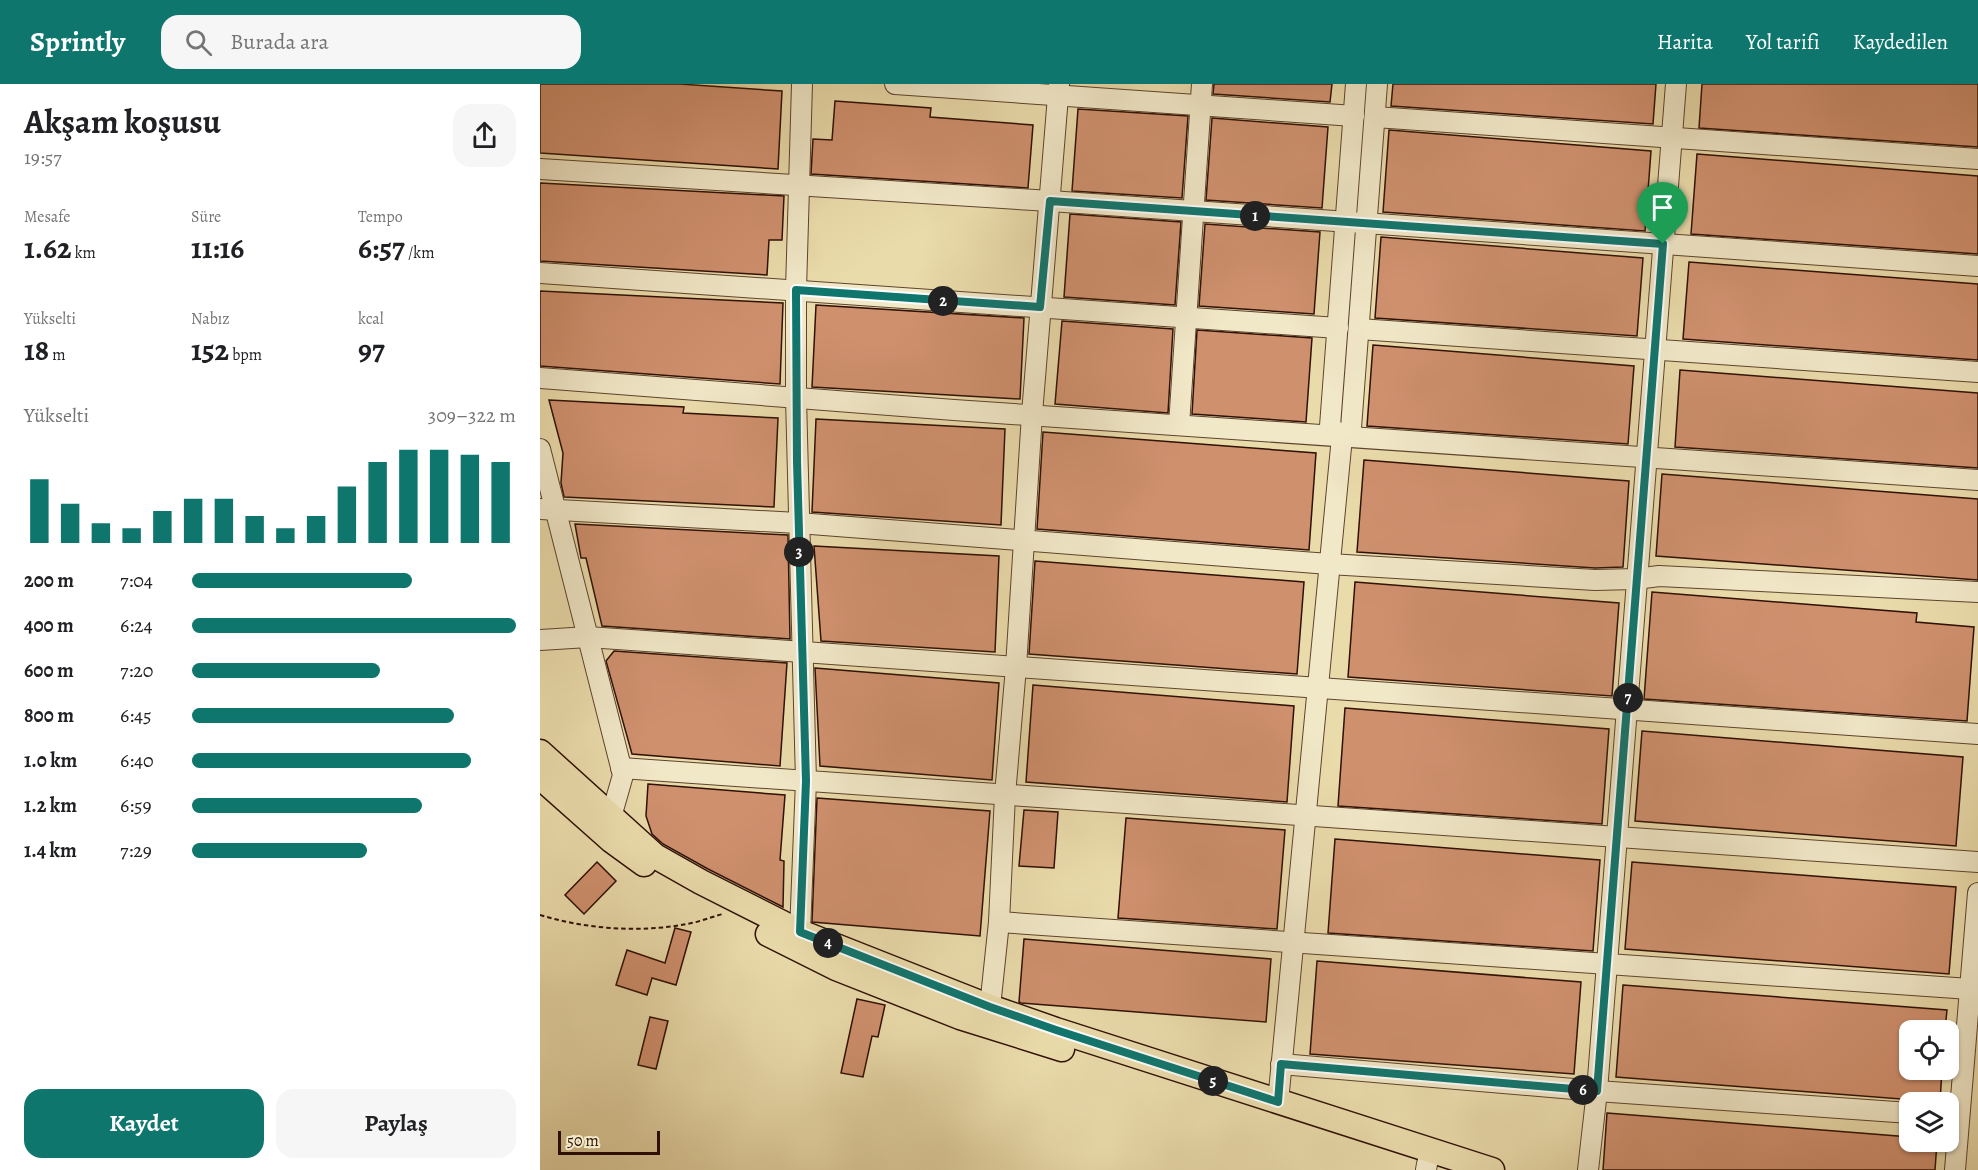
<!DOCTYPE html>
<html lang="tr">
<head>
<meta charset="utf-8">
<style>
  body { margin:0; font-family:Alegreya,serif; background:#f6f6f6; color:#202124; height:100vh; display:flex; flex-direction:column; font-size:22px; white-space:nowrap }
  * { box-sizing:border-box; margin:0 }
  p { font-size:20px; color:#757577 }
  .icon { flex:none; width:33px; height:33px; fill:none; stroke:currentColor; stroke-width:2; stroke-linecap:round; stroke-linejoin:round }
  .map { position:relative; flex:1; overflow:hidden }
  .side { display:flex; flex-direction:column; background:#fff; width:540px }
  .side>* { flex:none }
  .fabs { position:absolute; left:1359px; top:936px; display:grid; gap:12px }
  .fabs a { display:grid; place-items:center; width:60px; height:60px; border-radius:12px; background:#fff; box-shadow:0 2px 4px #0004; font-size:30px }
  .scale { position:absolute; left:18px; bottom:15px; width:102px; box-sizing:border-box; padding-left:6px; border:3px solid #2f1004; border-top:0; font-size:16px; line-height:21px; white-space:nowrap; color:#2f1004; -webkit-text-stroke:4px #f1e8c8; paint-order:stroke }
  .pin { position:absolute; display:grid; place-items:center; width:51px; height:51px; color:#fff; margin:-62px -26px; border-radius:50% 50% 50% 0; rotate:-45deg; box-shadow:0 0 6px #0007 }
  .pin .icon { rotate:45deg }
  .km { position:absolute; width:30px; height:30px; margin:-15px; border-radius:50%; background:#222; color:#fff; font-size:16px; line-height:30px; text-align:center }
  .round { display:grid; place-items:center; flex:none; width:63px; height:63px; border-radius:18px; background:#f6f6f6 }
  .headline { display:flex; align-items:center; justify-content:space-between; height:102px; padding:0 24px }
  h1 { font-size:33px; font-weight:700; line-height:45px }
  .stats { display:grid; grid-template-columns:repeat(3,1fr); gap:9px; height:102px; padding:6px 24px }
  .stats div { display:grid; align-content:center }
  .stats b { font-size:30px; font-weight:700 }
  .stats small { font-size:16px; font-weight:400 }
  .stats p { font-size:16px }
  .chart { height:168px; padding:12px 24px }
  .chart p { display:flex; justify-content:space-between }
  .chart svg { width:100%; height:108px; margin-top:6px; stroke:#0f766e; stroke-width:6 }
  .primary-button { display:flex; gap:12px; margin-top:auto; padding:12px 24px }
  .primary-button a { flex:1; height:69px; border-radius:18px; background:#0f766e; color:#fff; font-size:24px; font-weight:700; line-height:69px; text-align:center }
  .primary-button a+a { background:#f6f6f6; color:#202124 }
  ul { padding:0 24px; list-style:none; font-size:20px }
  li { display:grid; grid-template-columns:96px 72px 1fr; align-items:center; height:45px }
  li i { height:15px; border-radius:8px; background:#0f766e }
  header { display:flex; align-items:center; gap:36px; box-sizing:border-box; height:84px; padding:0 30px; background:#0f766e; color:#fff }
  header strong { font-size:28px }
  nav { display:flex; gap:33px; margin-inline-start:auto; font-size:21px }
  .search { width:420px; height:54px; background:#f6f6f6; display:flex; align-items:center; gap:15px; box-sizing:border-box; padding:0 21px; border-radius:18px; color:#757577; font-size:22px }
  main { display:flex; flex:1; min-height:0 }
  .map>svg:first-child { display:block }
</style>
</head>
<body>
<header>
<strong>Sprintly</strong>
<div class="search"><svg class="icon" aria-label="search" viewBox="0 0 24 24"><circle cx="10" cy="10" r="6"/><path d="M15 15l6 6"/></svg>Burada ara</div>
<nav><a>Harita</a><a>Yol tarifi</a><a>Kaydedilen</a></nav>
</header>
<main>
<section class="side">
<div class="headline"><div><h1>Akşam koşusu</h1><p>19:57</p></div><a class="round"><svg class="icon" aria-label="share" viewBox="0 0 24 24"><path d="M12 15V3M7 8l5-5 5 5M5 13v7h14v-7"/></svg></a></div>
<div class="stats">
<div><p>Mesafe</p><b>1.62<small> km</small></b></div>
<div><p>Süre</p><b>11:16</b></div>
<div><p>Tempo</p><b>6:57<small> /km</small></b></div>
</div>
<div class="stats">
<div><p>Yükselti</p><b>18<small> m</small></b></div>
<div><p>Nabız</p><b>152<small> bpm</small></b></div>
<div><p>kcal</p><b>97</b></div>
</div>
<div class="chart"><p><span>Yükselti</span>309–322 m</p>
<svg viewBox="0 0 160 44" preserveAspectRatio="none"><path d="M5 44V18M15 44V28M25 44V36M35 44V38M45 44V31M55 44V26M65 44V26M75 44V33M85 44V38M95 44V33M105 44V21M115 44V11M125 44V6M135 44V6M145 44V8M155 44V11"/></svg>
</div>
<ul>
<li><b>200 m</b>7:04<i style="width:68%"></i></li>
<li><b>400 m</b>6:24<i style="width:100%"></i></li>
<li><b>600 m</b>7:20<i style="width:58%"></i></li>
<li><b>800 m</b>6:45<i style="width:81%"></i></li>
<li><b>1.0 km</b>6:40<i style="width:86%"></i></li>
<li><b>1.2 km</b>6:59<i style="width:71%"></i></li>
<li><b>1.4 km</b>7:29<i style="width:54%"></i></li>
</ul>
<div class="primary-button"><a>Kaydet</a><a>Paylaş</a></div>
</section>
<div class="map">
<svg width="1438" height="1086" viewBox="0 0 1438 1086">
  <rect width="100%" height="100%" fill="#eadbab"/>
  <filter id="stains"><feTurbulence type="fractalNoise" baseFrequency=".00333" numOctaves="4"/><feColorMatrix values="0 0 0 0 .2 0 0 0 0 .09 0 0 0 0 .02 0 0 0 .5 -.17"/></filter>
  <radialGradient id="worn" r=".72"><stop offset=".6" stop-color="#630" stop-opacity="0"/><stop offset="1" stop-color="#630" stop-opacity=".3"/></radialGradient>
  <g fill="#cf906e" stroke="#2f1004" stroke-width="1.5">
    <polygon points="0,0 140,0 242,7 238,85 0,69"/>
    <polygon points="674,0 792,0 790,18 673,10"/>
    <polygon points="853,0 1116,0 1113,40 851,22"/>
    <polygon points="1162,0 1438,0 1438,63 1159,44"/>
    <polygon points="295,17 391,24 390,33 493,41 488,104 271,90 273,55 292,56"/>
    <polygon points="538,25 648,32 642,114 532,107"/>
    <polygon points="672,34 788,43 782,124 666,116"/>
    <polygon points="849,46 1111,67 1105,147 843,128"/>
    <polygon points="1157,70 1438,92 1438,170 1151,150"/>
    <polygon points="0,99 244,112 242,156 229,156 227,191 0,177"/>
    <polygon points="530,130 641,138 635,221 524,213"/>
    <polygon points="665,140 780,148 774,230 659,222"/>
    <polygon points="841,153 1103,174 1097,252 835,234"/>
    <polygon points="1149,178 1438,200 1438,276 1143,255"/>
    <polygon points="0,207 243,219 240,300 0,282"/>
    <polygon points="276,221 484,234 480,315 272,303"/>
    <polygon points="522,237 633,245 628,329 515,320"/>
    <polygon points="657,246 772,254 766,338 652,330"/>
    <polygon points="833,261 1094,282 1088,360 827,342"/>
    <polygon points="1140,286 1438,309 1438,384 1135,363"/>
    <polygon points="9,316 144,323 143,329 238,334 234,423 24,413 21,399 23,369"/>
    <polygon points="276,335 465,345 461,441 272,428"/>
    <polygon points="503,348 776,369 769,466 497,445"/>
    <polygon points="824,376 1089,397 1083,483 1055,484 817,468"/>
    <polygon points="1122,390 1438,415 1438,496 1116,472"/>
    <polygon points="35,440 248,451 250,555 62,542 46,474 41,474"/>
    <polygon points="274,462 459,472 455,568 281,557"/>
    <polygon points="495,477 764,498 757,590 489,570"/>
    <polygon points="815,498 1079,519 1072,612 808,593"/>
    <polygon points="1112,508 1377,529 1376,538 1434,543 1427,637 1104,615"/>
    <polygon points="74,567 247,579 240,682 92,670 66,577"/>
    <polygon points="275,584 459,599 452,696 280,682"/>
    <polygon points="493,601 754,622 747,718 486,698"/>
    <polygon points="805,624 1069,645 1062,740 798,722"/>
    <polygon points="1102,647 1423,673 1416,762 1095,737"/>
    <polygon points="108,700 245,711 240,776 244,777 243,823 168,785 123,760 112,750 106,732"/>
    <polygon points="277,714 450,727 440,852 272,838"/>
    <polygon points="484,726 518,728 514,784 479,782"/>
    <polygon points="586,734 745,746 737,845 578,834"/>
    <polygon points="795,755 1060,776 1053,867 788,849"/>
    <polygon points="57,778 76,797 44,830 25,811"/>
    <polygon points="1092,778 1416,803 1409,890 1085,865"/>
    <polygon points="135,844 151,848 136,901 112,894 107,911 76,901 87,866 125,879"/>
    <polygon points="484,855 731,875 726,938 481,919 479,918"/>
    <polygon points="777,877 1041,898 1034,990 770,970"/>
    <polygon points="1083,901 1407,926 1405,946 1370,946 1370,986 1402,986 1400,1018 1076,993"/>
    <polygon points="317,915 345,921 338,953 332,952 323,993 301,989"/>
    <polygon points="110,933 128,937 116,985 98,981"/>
    <polygon points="1067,1029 1370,1053 1370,1058 1397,1058 1395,1086 1063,1086"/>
  </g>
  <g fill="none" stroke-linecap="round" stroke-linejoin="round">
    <defs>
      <g id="minor">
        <polyline points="355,0 814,32"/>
        <polyline points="835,33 1438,75"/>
        <polyline points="0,85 510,117 1438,182"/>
        <polyline points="0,189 798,244"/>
        <polyline points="819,245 1438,288"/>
        <polyline points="0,294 414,326 1438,396"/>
        <polyline points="639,341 662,0"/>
        <polyline points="802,353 790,342 816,0"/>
        <polyline points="0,365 83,691 71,733 63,743"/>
        <polyline points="0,425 258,439 789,480 1055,496 1096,495 1119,492 1438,508"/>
        <polyline points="0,556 48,553 1438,650"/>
        <polyline points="81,684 1438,778"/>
        <polyline points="459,838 1430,905"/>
        <polyline points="260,848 266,697 256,314 256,206 262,0"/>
        <polyline points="450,923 459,838 465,711 476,583 492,330 519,0"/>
        <polyline points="741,980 1057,1007 1370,1029"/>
        <polyline points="738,1018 802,353 811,344 837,0"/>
        <polyline points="886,1086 887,1080"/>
        <polyline points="1048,1086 1057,1007 1136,0"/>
        <polyline points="1415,1086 1438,809"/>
      </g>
      <g id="major">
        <polyline points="0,668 115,772 161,798 260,848 450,923 516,946 952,1086"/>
        <polyline points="0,693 71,756 104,780"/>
        <polyline points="228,850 296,884 420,933 522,965"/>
      </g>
    </defs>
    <use href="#minor" stroke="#5e432e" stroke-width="22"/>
    <use href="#major" stroke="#2f1004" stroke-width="27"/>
    <path stroke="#2f1004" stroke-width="2" stroke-dasharray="4.5 3" stroke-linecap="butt" d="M0 831C46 845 99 849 147 840 159 838 171 833 183 830"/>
    <use href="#minor" stroke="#f1e8c8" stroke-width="20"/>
    <use href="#major" stroke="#eadbab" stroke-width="24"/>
  </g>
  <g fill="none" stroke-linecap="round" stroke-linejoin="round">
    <defs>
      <polygon id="route" points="510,117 1123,160 1057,1007 741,980 738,1018 516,946 450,923 260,848 266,697 257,377 256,206 500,223"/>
    </defs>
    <use href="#route" stroke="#fff" stroke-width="12"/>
    <use href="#route" stroke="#0f766e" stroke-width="8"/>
  </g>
  <rect width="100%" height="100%" filter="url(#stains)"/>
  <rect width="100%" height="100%" fill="url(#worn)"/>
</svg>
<div class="fabs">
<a><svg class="icon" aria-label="locate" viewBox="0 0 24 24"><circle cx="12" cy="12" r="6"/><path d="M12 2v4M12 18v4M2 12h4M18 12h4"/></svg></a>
<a><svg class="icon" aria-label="layers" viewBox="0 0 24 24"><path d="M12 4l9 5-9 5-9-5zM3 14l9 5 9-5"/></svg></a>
</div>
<div class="scale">50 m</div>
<div class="pin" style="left:1123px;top:160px;background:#1e9e55"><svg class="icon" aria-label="arrive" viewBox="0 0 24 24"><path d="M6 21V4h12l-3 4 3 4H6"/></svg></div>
<b class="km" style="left:715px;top:132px">1</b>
<b class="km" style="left:403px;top:217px">2</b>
<b class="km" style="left:259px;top:468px">3</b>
<b class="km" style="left:288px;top:859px">4</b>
<b class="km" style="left:673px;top:997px">5</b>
<b class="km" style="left:1043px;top:1006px">6</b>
<b class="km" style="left:1088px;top:614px">7</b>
</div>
</main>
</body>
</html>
